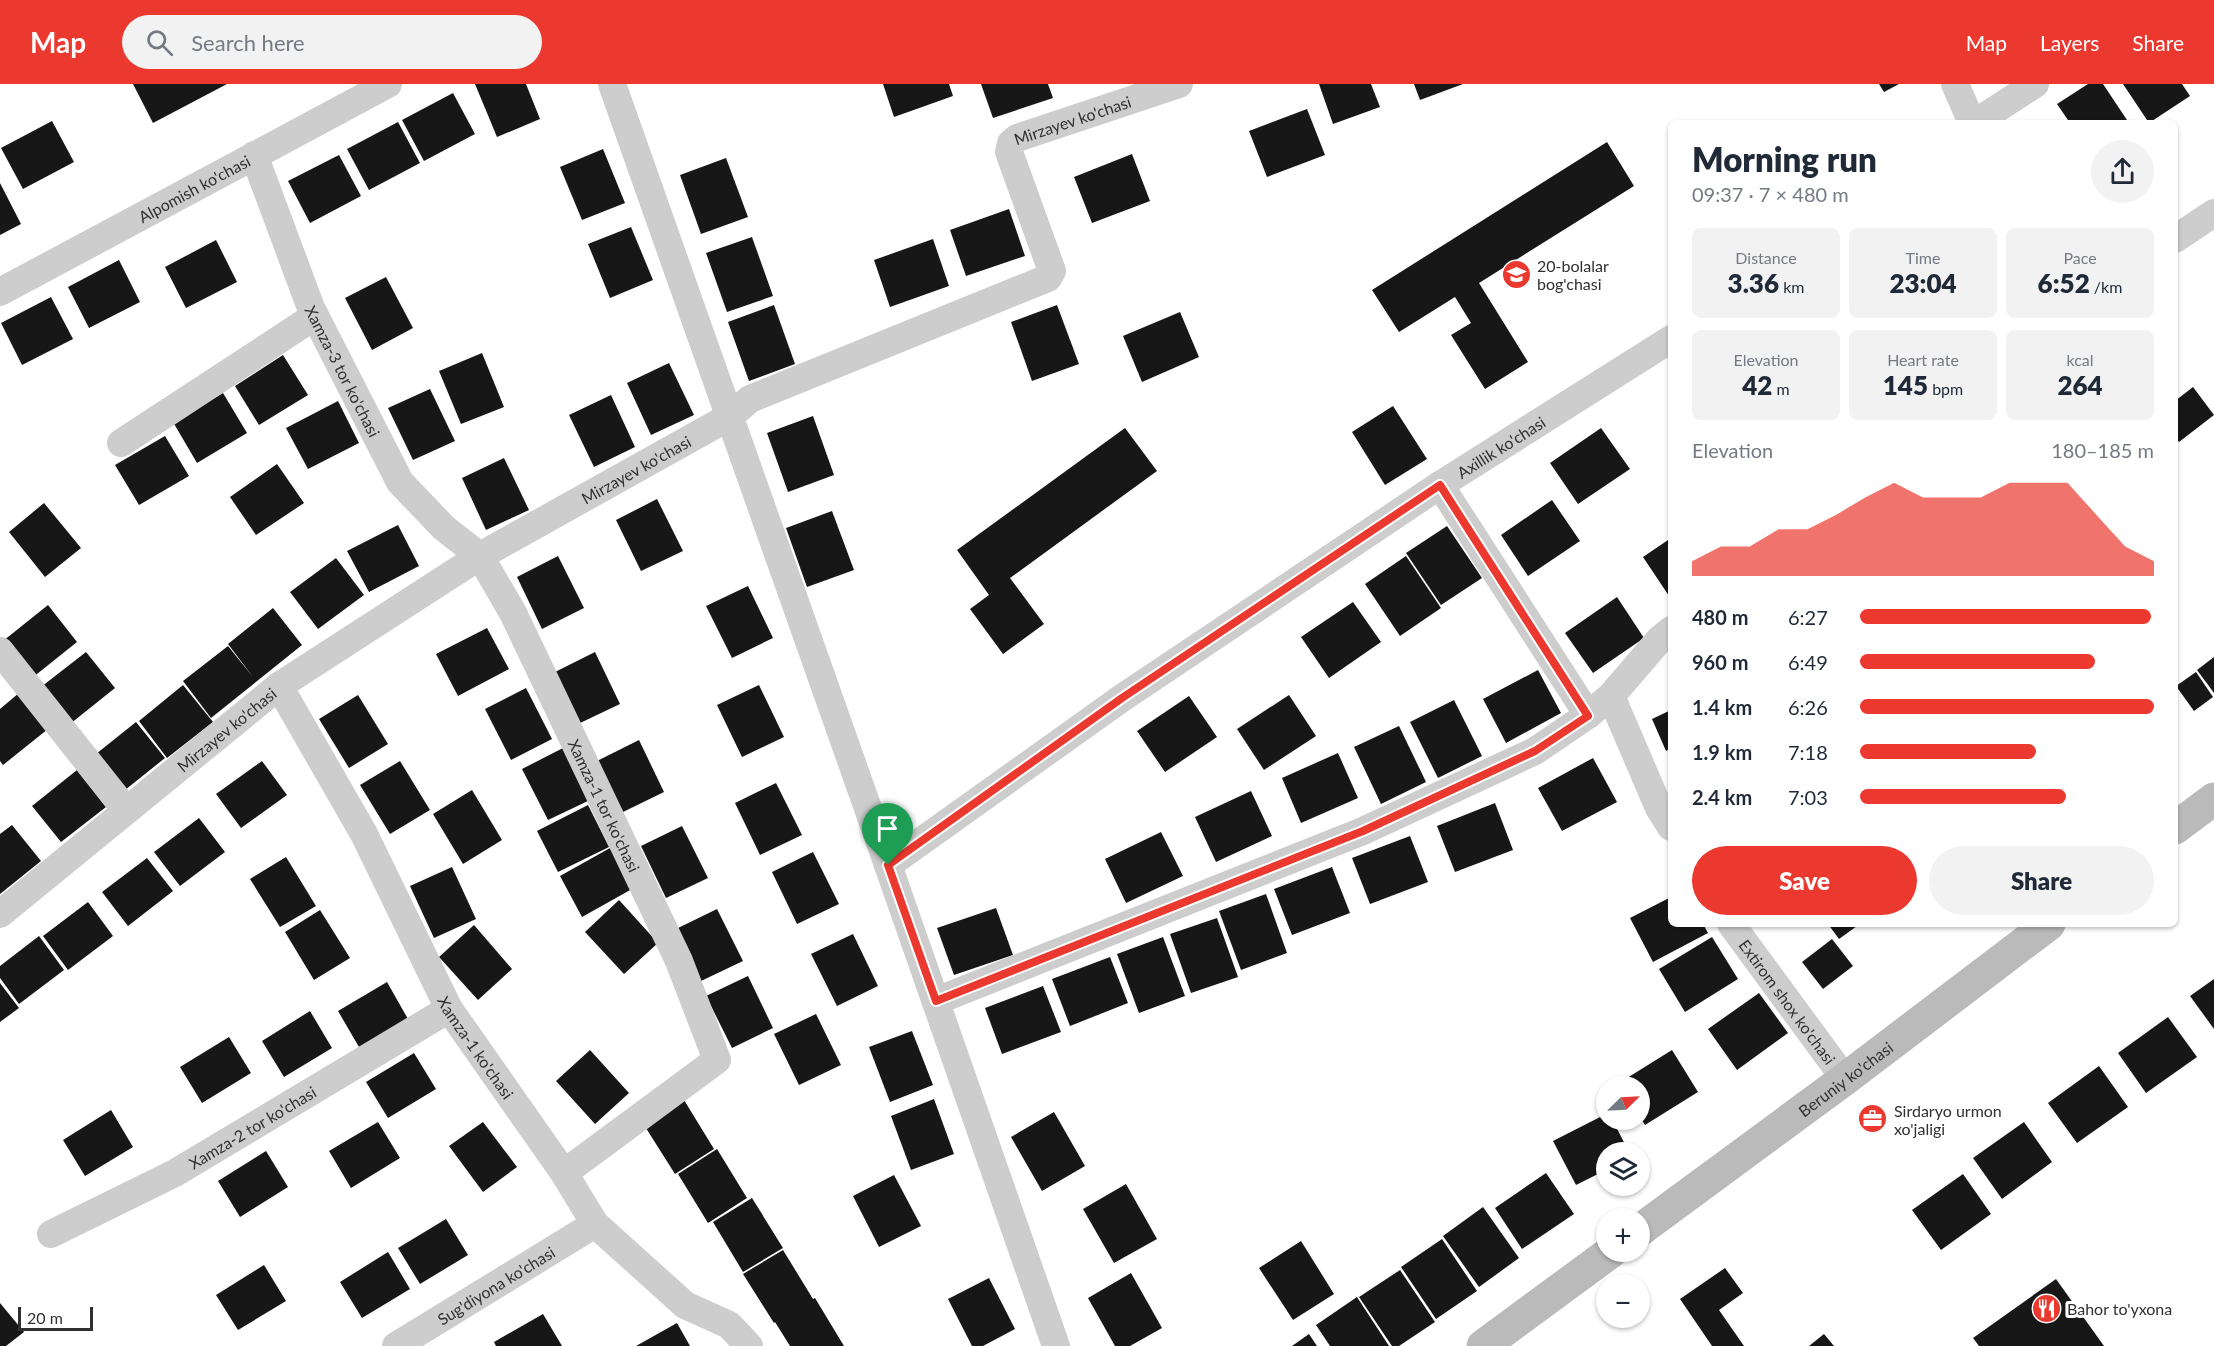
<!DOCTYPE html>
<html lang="en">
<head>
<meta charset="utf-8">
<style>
  body { margin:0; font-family:Lato,sans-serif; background:#f2f2f3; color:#1f2937; height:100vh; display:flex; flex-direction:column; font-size:22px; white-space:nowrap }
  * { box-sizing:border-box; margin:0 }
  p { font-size:20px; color:#747a83 }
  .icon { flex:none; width:33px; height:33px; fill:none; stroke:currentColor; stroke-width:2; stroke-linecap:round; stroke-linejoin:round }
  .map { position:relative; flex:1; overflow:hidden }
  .drawer { position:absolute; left:1668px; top:36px; width:510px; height:807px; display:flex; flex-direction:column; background:#fff; border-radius:9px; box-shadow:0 2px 4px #0004 }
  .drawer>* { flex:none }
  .needle { width:39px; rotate:66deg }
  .buttons { position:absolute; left:1596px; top:992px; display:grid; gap:12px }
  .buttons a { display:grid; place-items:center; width:54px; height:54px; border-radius:50%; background:#fff; box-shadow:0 2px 4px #0004; font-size:30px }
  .scale { position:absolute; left:18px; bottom:15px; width:75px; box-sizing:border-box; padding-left:6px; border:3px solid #303030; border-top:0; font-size:16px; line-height:21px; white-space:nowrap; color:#303030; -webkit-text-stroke:4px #fff; paint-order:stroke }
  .pin { position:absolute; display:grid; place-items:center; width:51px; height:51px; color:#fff; margin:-62px -26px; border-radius:50% 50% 50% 0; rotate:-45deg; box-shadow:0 0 6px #0007 }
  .pin .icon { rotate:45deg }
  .round { display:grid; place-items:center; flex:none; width:63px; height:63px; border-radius:32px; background:#f2f2f3 }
  .summary { display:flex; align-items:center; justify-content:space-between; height:102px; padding:0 24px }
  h1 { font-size:33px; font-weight:800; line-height:45px }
  .metrics { display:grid; grid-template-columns:repeat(3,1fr); gap:9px; height:102px; padding:6px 24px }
  .metrics div { display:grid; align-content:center; border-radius:9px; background:#f2f2f3; text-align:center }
  .metrics b { font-size:26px; font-weight:800 }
  .metrics small { font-size:16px; font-weight:400 }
  .metrics p { font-size:16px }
  .chart { height:168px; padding:12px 24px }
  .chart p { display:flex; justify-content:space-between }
  .chart svg { width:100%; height:108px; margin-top:6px; fill:#eb392f; opacity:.7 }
  .button { display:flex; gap:12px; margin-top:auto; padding:12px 24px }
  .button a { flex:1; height:69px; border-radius:36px; background:#eb392f; color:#fff; font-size:24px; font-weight:800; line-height:69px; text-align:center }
  .button a+a { background:#f2f2f3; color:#1f2937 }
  ul { padding:0 24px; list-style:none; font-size:20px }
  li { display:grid; grid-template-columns:96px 72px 1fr; align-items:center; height:45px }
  li i { height:15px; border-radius:8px; background:#eb392f }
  header { display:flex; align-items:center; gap:36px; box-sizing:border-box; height:84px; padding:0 30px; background:#eb392f; color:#fff }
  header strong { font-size:28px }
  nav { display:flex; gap:33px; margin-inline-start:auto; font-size:21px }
  .search { width:420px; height:54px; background:#f2f2f3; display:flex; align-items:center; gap:15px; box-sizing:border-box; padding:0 21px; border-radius:33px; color:#747a83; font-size:22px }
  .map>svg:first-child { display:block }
</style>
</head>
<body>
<header>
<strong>Map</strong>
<div class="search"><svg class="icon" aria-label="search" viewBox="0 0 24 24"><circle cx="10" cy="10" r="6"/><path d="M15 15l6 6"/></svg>Search here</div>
<nav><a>Map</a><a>Layers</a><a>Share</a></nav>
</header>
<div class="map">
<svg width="2214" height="1262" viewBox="0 0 2214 1262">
  <rect width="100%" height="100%" fill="#fff"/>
  <g fill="#171717">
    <polygon points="133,0 227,0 153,39"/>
    <polygon points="475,0 526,0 540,35 497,53"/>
    <polygon points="883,0 949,0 953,12 894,33"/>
    <polygon points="981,0 1048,0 1053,14 993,34"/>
    <polygon points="1319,0 1371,0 1380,23 1333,40"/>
    <polygon points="1414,0 1463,0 1420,16"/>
    <polygon points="1879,0 1899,0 1884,8"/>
    <polygon points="2088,0 2103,0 2129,39 2070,39 2057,20"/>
    <polygon points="2123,0 2182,0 2190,12 2149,39"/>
    <polygon points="453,9 475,50 424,77 402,36"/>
    <polygon points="1307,25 1325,71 1267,93 1249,47"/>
    <polygon points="52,37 74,78 23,105 1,64"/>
    <polygon points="398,38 420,79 369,106 347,65"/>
    <polygon points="1607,58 1634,102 1479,199 1528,278 1485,305 1451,251 1471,239 1455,213 1399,248 1372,206"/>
    <polygon points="603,65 625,119 582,136 560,83"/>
    <polygon points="1132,70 1150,117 1092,139 1074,93"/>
    <polygon points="339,71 361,112 310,139 288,97"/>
    <polygon points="726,74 748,133 701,150 680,91"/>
    <polygon points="0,99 21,140 0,151"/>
    <polygon points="1009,125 1025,172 966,192 950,146"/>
    <polygon points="631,143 653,196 610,214 588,160"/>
    <polygon points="752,153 773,212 727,228 706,169"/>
    <polygon points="933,155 949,202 890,223 874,176"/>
    <polygon points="216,156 237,198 186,224 165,183"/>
    <polygon points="119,176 140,218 89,244 68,203"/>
    <polygon points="386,193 413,244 372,266 345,214"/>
    <polygon points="51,213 73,255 22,281 1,239"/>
    <polygon points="774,221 795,280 749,297 728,238"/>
    <polygon points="1057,221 1079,280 1032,297 1011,238"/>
    <polygon points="1180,228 1199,273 1142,298 1123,252"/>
    <polygon points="482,269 504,323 461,340 439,287"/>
    <polygon points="283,271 308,311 259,341 235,302"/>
    <polygon points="669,279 694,331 651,351 627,299"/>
    <polygon points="2193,303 2214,331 2179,358 2175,353 2175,317"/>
    <polygon points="430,305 455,357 413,376 388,324"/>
    <polygon points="223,309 247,349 197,379 173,338"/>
    <polygon points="611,311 635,363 594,383 569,331"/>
    <polygon points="338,317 359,359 308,385 286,344"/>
    <polygon points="1393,322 1427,375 1385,401 1352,348"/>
    <polygon points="813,332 834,391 788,408 767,349"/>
    <polygon points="1125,344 1157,387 1010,494 1044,540 1003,570 970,525 989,511 957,466"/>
    <polygon points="1601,344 1630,385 1578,420 1550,379"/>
    <polygon points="165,352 189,392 139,421 115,381"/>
    <polygon points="504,374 529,426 486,446 462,394"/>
    <polygon points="277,380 304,419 256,451 230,413"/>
    <polygon points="657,415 683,467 641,487 616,436"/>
    <polygon points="1552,416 1580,457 1528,492 1501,451"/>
    <polygon points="44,419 81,464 45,493 9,448"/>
    <polygon points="832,427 854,486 807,503 786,444"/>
    <polygon points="398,441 419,482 369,508 347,467"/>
    <polygon points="1447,442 1482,494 1441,521 1406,469"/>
    <polygon points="1671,454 1671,515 1643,473"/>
    <polygon points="558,472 584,524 542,545 517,493"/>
    <polygon points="1406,472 1441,524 1400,552 1365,500"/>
    <polygon points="336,474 364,511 318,545 290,508"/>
    <polygon points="748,502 773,554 732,574 706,522"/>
    <polygon points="1617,513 1644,554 1593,589 1565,549"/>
    <polygon points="1353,518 1381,558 1329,594 1301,553"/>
    <polygon points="48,521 77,558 32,594 3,557"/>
    <polygon points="273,524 302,561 211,634 183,597 228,562 253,593 228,560"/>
    <polygon points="487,544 509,585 458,612 436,570"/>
    <polygon points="86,568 115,604 70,640 41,603"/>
    <polygon points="595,568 620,620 578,640 553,589"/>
    <polygon points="2214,573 2214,609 2197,586"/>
    <polygon points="1538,586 1561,629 1506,659 1483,615"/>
    <polygon points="2196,588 2213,613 2194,627 2176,602"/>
    <polygon points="183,601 213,638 167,674 139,637"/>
    <polygon points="759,601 784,653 742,673 717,621"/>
    <polygon points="526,604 552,655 511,676 485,625"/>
    <polygon points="19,609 48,645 3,681 0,677 0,625"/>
    <polygon points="358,611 388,660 349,684 319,635"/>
    <polygon points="1289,611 1316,652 1264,686 1237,645"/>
    <polygon points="1189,612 1217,653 1165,688 1137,647"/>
    <polygon points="1454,616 1482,672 1438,694 1410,638"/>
    <polygon points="1671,626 1671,664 1666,667 1652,635"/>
    <polygon points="136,638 165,674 120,710 91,674"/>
    <polygon points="1399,642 1426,698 1381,720 1354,663"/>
    <polygon points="639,656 664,708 623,728 597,677"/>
    <polygon points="563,664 590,716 548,736 522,685"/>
    <polygon points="1338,669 1358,714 1301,739 1282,694"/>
    <polygon points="1593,674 1617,718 1562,747 1538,704"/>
    <polygon points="262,677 287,711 241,744 216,710"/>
    <polygon points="400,677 430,726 390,750 360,701"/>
    <polygon points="77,686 106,723 61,758 32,722"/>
    <polygon points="776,699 802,751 760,771 735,719"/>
    <polygon points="472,706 502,756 463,780 433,730"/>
    <polygon points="1251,707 1272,752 1216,778 1195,733"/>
    <polygon points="1495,719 1513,766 1455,788 1437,742"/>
    <polygon points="588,721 609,763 558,788 537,747"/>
    <polygon points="199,734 225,768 180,802 154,768"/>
    <polygon points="12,741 41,777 0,810 0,750"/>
    <polygon points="682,742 708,794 666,814 641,762"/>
    <polygon points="1161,748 1183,792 1126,819 1105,775"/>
    <polygon points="1410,752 1428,798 1370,820 1352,774"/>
    <polygon points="610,764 632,805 582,833 560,792"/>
    <polygon points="813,768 839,820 797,840 772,788"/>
    <polygon points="286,773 316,822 280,843 250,795"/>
    <polygon points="147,774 173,807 128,842 102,808"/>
    <polygon points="452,783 476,835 434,854 410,802"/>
    <polygon points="1332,783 1350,829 1292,851 1274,805"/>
    <polygon points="1266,810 1287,869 1241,886 1219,827"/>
    <polygon points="1671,813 1671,840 1703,840 1708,849 1653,878 1630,834"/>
    <polygon points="619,816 658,859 624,890 585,848"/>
    <polygon points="88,818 113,852 68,886 43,852"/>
    <polygon points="996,824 1013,871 954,891 937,844"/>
    <polygon points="717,825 743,877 701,897 676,845"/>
    <polygon points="320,826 350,874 314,896 285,848"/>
    <polygon points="1217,834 1238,893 1191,909 1170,850"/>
    <polygon points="1828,840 1855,840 1857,842 1839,855"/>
    <polygon points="474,841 512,885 478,916 439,873"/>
    <polygon points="853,850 878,902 837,922 811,870"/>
    <polygon points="39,852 64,886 19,920 0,894 0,882"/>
    <polygon points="1163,853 1185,912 1139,929 1117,870"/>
    <polygon points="1712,853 1738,895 1685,928 1659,885"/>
    <polygon points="1832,855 1853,882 1823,905 1802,878"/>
    <polygon points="1110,873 1128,919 1070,942 1052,895"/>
    <polygon points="748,892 773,944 732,964 706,912"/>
    <polygon points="2214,895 2214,945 2190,912"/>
    <polygon points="387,898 408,935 359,963 338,927"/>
    <polygon points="0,899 19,924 0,938"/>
    <polygon points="1043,902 1061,948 1002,970 985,924"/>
    <polygon points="1759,909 1788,949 1737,986 1708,945"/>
    <polygon points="310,927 332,964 284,993 262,957"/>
    <polygon points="816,930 841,981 799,1001 774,950"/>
    <polygon points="2168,933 2197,973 2146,1009 2118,969"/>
    <polygon points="912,947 933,1001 890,1018 869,963"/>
    <polygon points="229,953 251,989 202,1019 180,983"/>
    <polygon points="590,966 629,1009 595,1040 556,997"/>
    <polygon points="1672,966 1698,1008 1645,1041 1640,1033 1640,1002 1621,1002 1619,999"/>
    <polygon points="414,969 436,1005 388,1034 366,998"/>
    <polygon points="2099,982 2128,1023 2077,1059 2048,1019"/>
    <polygon points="934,1015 954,1070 911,1086 891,1032"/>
    <polygon points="684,1016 714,1065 675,1090 644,1041"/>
    <polygon points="111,1026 133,1063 85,1092 63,1056"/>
    <polygon points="1054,1028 1085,1082 1042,1107 1011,1053"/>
    <polygon points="1606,1030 1606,1035 1612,1035 1629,1068 1606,1068 1606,1086 1576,1101 1553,1057"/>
    <polygon points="378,1038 400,1074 351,1104 329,1067"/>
    <polygon points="483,1038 517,1083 483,1108 449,1062"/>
    <polygon points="2024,1038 2052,1078 2002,1115 1973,1074"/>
    <polygon points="717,1065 747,1114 708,1139 678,1090"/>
    <polygon points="266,1067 288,1103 240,1133 218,1097"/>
    <polygon points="1546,1089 1574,1130 1522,1165 1495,1124"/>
    <polygon points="1963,1090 1991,1130 1941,1166 1912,1126"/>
    <polygon points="894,1091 921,1142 879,1163 853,1112"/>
    <polygon points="1126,1100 1157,1155 1114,1179 1083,1125"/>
    <polygon points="752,1114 783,1164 743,1188 713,1138"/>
    <polygon points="1483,1123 1519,1174 1479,1203 1443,1152"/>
    <polygon points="446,1135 468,1171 420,1200 398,1164"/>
    <polygon points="1442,1155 1477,1207 1436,1235 1401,1183"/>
    <polygon points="1301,1157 1334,1210 1293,1236 1259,1184"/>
    <polygon points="783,1166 813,1215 815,1214 844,1262 790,1262 775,1238 774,1239 743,1190"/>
    <polygon points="388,1168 410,1205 362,1234 340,1198"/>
    <polygon points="264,1181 286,1217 238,1246 216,1211"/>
    <polygon points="1725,1184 1743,1209 1719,1226 1744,1262 1712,1262 1680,1215"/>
    <polygon points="1400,1186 1435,1238 1399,1262 1392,1262 1359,1213"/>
    <polygon points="1131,1189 1162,1244 1130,1262 1115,1262 1088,1214"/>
    <polygon points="989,1194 1015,1245 983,1262 972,1262 948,1215"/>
    <polygon points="2056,1195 2104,1262 1979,1262 1973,1254"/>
    <polygon points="1357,1213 1389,1262 1330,1262 1316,1241"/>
    <polygon points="0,1219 24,1248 6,1262 0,1262"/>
    <polygon points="543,1230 562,1262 496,1262 494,1258"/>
    <polygon points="677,1239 690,1262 636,1262"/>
    <polygon points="1309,1250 1317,1262 1292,1262"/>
    <polygon points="1824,1250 1834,1262 1809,1262"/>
  </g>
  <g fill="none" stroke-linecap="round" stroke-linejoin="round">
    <g stroke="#cdcdcd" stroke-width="28">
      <polyline points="612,0 888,781 1056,1262"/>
      <polyline points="1955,0 1972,39"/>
      <polyline points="1975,39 2035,0"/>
      <path id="s1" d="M254 71 311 224 400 398 444 444 480 472 513 529 679 877 717 976 564 1089"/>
      <polyline points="2175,155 2214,129"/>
      <path id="s2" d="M0 208 388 0"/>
      <polyline points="121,359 315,232"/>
      <polyline points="1440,401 1588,631"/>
      <polyline points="0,567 126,726"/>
      <path id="s3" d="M279 602 364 750 449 925 564 1089 595 1140 685 1221 729 1241 749 1262"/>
      <polyline points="1611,612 1659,724 1671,743"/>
      <path id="s4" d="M888 781 1122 614 1440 401 1671 255"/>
      <path id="s5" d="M0 830 279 602 480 472 729 333 750 315 1048 194 1052 187 1009 68 1011 59 1017 54 1179 0"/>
      <path id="s6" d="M1731 840 1845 995"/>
      <polyline points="936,917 1363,747 1535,667 1588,631 1611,612 1660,555 1671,546"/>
      <path id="s7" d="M51 1150 175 1089 449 925"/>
      <path id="s8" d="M396 1262 595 1140"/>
    </g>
    <g stroke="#bababa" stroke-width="33">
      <polyline points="2175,744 2214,715"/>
      <path id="s9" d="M1640 1146 1845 995 2049 840"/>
      <polyline points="1483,1262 1612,1167"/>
    </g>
  </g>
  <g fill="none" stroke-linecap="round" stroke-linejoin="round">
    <defs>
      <polygon id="route" points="1440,401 1588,632 1535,667 1363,747 936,917 888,781 1122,614"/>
    </defs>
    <use href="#route" stroke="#fff" stroke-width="12"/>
    <use href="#route" stroke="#eb392f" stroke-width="8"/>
  </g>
  <defs>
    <symbol id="school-disc" viewBox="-11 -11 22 22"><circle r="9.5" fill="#eb392f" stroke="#fff"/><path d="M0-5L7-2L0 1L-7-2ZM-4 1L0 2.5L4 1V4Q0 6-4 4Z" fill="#fff"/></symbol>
    <symbol id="office-disc" viewBox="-11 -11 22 22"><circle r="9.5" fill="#eb392f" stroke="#fff"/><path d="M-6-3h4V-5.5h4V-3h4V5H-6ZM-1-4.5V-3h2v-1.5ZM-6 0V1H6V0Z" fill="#fff"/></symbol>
    <symbol id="restaurant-disc" viewBox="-11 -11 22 22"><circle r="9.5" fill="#eb392f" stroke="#fff"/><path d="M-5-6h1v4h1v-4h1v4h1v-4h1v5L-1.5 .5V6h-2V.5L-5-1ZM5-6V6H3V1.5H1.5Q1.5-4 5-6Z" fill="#fff"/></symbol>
  </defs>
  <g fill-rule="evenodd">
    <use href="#school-disc" x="1500" y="174" width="33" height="33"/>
    <use href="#office-disc" x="1856" y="1018" width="33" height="33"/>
    <use href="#restaurant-disc" x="2030" y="1208" width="33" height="33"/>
  </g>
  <g text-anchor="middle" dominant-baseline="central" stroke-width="6" stroke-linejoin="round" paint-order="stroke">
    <g font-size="16" fill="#303030" stroke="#fff">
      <text stroke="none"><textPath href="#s5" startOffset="1444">Mirzayev ko'chasi</textPath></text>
      <text stroke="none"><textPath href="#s2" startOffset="220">Alpomish ko'chasi</textPath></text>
      <text stroke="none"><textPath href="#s1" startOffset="234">Xamza-3 tor ko'chasi</textPath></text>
      <text stroke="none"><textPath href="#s4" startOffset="742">Axillik ko'chasi</textPath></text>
      <text stroke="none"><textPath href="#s5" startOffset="778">Mirzayev ko'chasi</textPath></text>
      <text stroke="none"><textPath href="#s5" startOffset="292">Mirzayev ko'chasi</textPath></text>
      <text stroke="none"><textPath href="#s1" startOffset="747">Xamza-1 tor ko'chasi</textPath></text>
      <text stroke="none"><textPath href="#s6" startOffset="96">Extirom shox ko'chasi</textPath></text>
      <text stroke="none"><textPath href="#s3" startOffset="412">Xamza-1 ko'chasi</textPath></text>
      <text stroke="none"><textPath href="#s9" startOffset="255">Beruniy ko'chasi</textPath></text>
      <text stroke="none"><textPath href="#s7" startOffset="228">Xamza-2 tor ko'chasi</textPath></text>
      <text stroke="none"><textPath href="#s8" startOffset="117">Sug'diyona ko'chasi</textPath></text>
    </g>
    <g font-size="16" fill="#303030" stroke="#fff" text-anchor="start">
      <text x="1537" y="181">20-bolalar<tspan x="1537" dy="18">bog'chasi</tspan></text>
      <text x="1894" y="1026">Sirdaryo urmon<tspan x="1894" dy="18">xo'jaligi</tspan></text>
      <text x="2067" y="1224">Bahor to'yxona</text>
    </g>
  </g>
</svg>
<div class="buttons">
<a><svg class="needle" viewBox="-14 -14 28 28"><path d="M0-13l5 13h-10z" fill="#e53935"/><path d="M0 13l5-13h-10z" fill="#747a83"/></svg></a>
<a><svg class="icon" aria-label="layers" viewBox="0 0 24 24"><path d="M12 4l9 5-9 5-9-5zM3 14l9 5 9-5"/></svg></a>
<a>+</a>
<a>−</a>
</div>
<div class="scale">20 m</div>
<div class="pin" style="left:888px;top:781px;background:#1e9e55"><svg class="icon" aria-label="arrive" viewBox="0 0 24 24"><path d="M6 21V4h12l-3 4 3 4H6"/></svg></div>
<section class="drawer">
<div class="summary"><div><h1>Morning run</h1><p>09:37 · 7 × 480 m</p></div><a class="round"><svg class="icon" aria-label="share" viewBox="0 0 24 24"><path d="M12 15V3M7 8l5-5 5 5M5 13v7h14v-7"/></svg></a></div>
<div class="metrics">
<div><p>Distance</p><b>3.36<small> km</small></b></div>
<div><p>Time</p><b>23:04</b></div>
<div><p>Pace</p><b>6:52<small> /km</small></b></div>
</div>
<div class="metrics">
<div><p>Elevation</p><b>42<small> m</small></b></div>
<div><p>Heart rate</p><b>145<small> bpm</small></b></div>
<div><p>kcal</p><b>264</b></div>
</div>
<div class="chart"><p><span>Elevation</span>180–185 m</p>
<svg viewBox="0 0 160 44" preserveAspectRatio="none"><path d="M0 44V38L10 32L20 32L30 25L40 25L50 19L60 12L70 6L80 12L90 12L100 12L110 6L120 6L130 6L140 19L150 32L160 38V44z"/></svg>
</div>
<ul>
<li><b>480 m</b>6:27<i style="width:99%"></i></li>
<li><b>960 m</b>6:49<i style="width:80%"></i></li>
<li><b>1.4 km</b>6:26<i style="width:100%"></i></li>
<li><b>1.9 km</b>7:18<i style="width:60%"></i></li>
<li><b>2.4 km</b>7:03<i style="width:70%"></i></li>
</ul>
<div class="button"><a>Save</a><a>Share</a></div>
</section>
</div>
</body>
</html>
